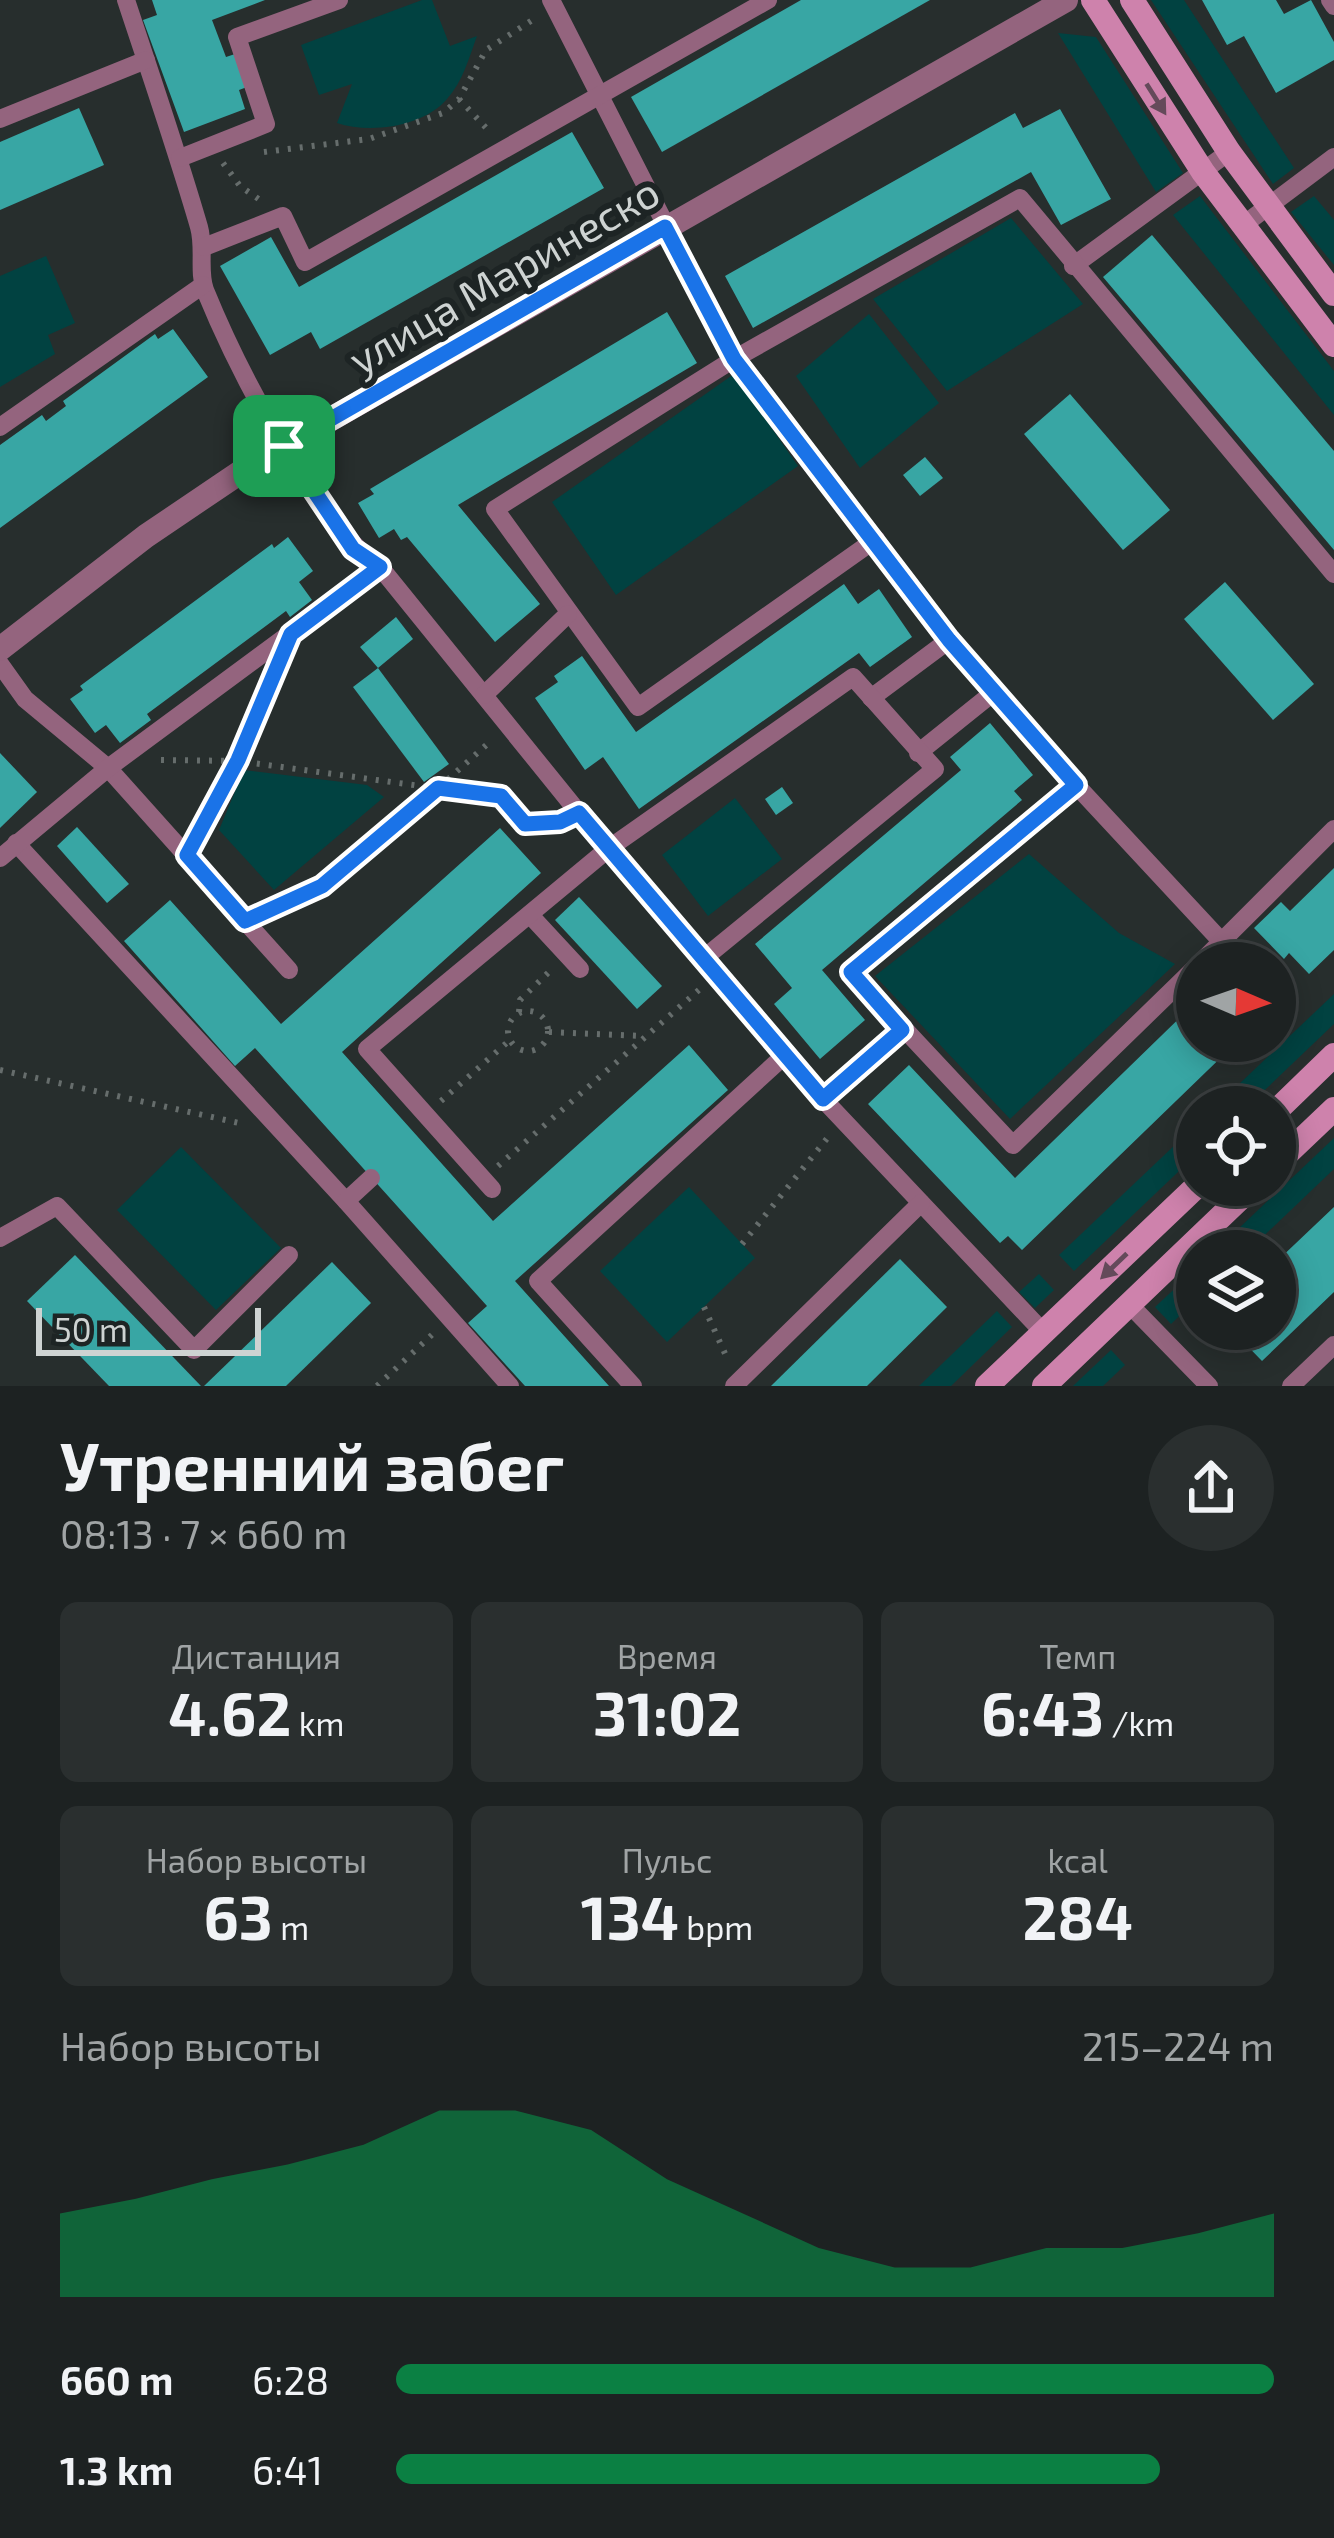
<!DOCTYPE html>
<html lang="ru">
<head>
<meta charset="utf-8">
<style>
  body { margin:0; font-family:"Exo 2",sans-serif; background:#2a2f2f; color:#f1f3f6; height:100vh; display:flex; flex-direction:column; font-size:45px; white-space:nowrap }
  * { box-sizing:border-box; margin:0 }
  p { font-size:39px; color:#a0a4a5 }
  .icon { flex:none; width:66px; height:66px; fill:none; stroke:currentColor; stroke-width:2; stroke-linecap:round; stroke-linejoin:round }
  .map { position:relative; height:1386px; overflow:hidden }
  .sheet { display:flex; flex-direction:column; background:#1d2222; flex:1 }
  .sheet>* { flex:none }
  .needle { width:78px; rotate:92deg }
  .controls { position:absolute; left:1176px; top:942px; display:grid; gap:24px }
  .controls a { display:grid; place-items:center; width:120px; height:120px; border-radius:50%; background:#1d2222; box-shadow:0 6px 30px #0003,0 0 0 3px #3b3f40; font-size:60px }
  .scale { position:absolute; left:36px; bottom:30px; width:225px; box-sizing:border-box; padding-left:12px; border:6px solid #ced3d2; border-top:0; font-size:33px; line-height:42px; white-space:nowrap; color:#ced3d2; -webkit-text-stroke:9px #1d2424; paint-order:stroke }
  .pin { position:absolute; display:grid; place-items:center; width:102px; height:102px; color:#fff; margin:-51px; border-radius:24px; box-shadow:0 6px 18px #0006 }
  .round { display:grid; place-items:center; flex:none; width:126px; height:126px; border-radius:63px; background:#2a2f2f }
  .head { display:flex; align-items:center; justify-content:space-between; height:204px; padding:0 60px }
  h1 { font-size:66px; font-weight:700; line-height:90px }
  .metrics { display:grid; grid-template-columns:repeat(3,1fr); gap:18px; height:204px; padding:12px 60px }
  .metrics div { display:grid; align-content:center; border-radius:18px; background:#2a2f2f; text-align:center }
  .metrics b { font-size:60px; font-weight:700 }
  .metrics small { font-size:33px; font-weight:400 }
  .metrics p { font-size:33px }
  .chart { height:336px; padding:24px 60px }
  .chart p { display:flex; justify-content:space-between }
  .chart svg { width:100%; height:216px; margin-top:12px; fill:#0b8043; opacity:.7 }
  ul { padding:0 60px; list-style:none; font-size:39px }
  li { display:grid; grid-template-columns:192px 144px 1fr; align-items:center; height:90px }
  li i { height:30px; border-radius:15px; background:#0b8043 }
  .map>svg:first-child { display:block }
</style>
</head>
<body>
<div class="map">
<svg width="1334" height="1386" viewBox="0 0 1334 1386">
  <rect width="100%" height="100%" fill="#272e2d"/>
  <g fill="#014241">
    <path d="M422 0H432L450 46 477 36C469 58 463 81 447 99 423 127 370 134 337 123L352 84 319 95 301 45Z"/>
    <polygon points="1151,0 1184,0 1294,168 1273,184"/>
    <polygon points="1058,33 1096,37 1183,173 1156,192"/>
    <polygon points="1200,196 1334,371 1334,415 1173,215"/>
    <polygon points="1314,196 1334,220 1334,265 1291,212"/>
    <polygon points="1011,218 1083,304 947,391 873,299"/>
    <polygon points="46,256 75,323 48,335 55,354 0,387 0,276"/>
    <polygon points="869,314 939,403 860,468 796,376"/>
    <polygon points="734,374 798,466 616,595 552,502"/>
    <polygon points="244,770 367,785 384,797 274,890 219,830"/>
    <polygon points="735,798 782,859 708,916 662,855"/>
    <polygon points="1029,854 1119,933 1175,964 1010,1119 875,976"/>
    <polygon points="1334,994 1334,1024 1247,1107 1215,1107"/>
    <polygon points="1197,1124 1197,1154 1074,1271 1059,1255"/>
    <polygon points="1334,1138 1334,1169 1248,1251 1215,1251"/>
    <polygon points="181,1147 281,1248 216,1310 117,1210"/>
    <polygon points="689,1187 755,1258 667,1342 600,1271"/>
    <polygon points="1197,1268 1197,1299 1171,1324 1155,1307"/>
    <polygon points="1039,1274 1054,1290 1035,1308 1019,1292"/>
    <polygon points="997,1311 1012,1327 951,1386 919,1386"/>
    <polygon points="1111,1350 1125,1365 1103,1386 1073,1386"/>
  </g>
  <g fill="#38a6a4">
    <polygon points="152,0 265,0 212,20 226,57 235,54 247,87 239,90 245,109 184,132 143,20 157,15"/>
    <polygon points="801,0 930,0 662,152 631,97"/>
    <polygon points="1202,0 1276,0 1284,14 1311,0 1334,42 1334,60 1276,93 1244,36 1227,45"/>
    <polygon points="79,108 104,165 0,210 0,142"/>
    <polygon points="1060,109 1111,199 1061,225 1031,172 753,328 725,276 1015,113 1023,128"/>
    <polygon points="572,132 604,188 320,349 311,332 270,355 220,266 271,237 299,287"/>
    <polygon points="1152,235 1334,451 1334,550 1103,277"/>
    <polygon points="667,312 697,363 458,505 540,604 495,642 407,537 401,540 394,529 379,538 358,503 374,494 370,489"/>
    <polygon points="173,329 208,377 0,528 0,445 42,415 46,421 66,406 63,401 155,334 158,339"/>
    <polygon points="1070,394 1170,510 1123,550 1024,434"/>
    <polygon points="925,457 943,478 920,496 903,475"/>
    <polygon points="288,537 313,571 299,582 312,600 290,617 286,611 147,714 151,720 120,743 106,725 95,733 70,699 83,690 80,686 272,544 274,548"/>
    <polygon points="1225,582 1314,684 1273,720 1184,619"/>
    <polygon points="844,584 858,604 879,589 912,637 870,667 859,653 639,809 603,757 585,770 535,698 558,682 554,676 582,656 636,732"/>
    <polygon points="396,617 413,639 378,668 360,647"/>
    <polygon points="378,668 449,764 424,782 353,687"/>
    <polygon points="990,723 1033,775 1014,791 1022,800 822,970 865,1020 820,1059 774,1004 792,988 755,944 961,770 950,757"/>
    <polygon points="0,753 37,792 0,828"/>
    <polygon points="782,787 793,803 776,815 765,799"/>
    <polygon points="77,827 129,884 107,903 57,846"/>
    <polygon points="500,828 541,873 342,1052 493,1221 689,1045 728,1090 515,1281 609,1386 525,1386 468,1323 487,1306 255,1048 235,1066 124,941 170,900 281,1024"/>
    <polygon points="1334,868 1334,950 1309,974 1289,953 1284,959 1254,928 1281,902 1290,911"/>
    <polygon points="579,897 662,986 637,1009 555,920"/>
    <polygon points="1197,1001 1197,1041 1238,1041 1022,1250 1008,1236 1000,1243 868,1104 909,1065 1015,1178"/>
    <polygon points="1334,1207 1334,1292 1262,1361 1231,1329 1275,1329 1275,1263"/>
    <polygon points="75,1255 201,1386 109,1386 27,1301"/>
    <polygon points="900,1259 947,1307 867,1386 771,1386"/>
    <polygon points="332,1262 371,1303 286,1386 204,1386"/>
  </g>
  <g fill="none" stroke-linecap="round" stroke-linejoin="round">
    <g stroke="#666d6c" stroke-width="6" stroke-dasharray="3 9" stroke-linecap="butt">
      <polyline points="459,99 489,131"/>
      <polyline points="264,152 369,139 443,113 459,99 486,50 537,17"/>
      <polyline points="223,163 240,186 260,200"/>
      <polyline points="161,760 238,761 501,797 525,823 560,822"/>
      <polyline points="197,836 238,761 273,675"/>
      <polyline points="265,912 323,886 372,847 492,740"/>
      <circle cx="528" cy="1031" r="20"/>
      <polyline points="519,1012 520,1000 551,970"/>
      <polyline points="549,1032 644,1036"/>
      <polyline points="0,1070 239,1123"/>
      <polyline points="441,1101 510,1040"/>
      <polyline points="498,1166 700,989"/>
      <polyline points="742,1244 829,1136"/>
      <polyline points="704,1307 727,1358"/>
      <polyline points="377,1386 436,1331"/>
    </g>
    <g stroke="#94647e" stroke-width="18">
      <path d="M126 0C151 76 177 151 199 227 205 248 198 272 205 290 236 366 315 522 380 567L608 849 823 1099 1043 1332"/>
      <polyline points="551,0 734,359 949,640 1076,785 1222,942"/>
      <polyline points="1330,0 1334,6"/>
      <polyline points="0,119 146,60"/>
      <polyline points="180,158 266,124 237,37 339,0"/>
      <polyline points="1242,226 1334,157"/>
      <polyline points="204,247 283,216 305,262 768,0"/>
      <polyline points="1073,266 1229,152"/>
      <polyline points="0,427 203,285"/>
      <polyline points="876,539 638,707 495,509 734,359 1020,198 1334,574"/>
      <polyline points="0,664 25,699 108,768 289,970"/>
      <polyline points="484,695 568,614"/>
      <polyline points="871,698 949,640"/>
      <polyline points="918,753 994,692"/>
      <polyline points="1076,785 851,972 1013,1145 1197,966"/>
      <polyline points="16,843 346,1201 510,1386"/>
      <polyline points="0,858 108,768 380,567"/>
      <polyline points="530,915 580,969"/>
      <polyline points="1200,963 1334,829"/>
      <polyline points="823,1099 902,1030"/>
      <polyline points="492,1189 367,1049 608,849 853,677 935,769 703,959"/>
      <polyline points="346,1201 371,1178"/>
      <polyline points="0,1238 57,1206 194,1350 289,1255"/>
      <polyline points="1129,1304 1209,1386"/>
      <polyline points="633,1386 538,1281 785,1055"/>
      <polyline points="734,1386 921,1203"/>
      <polyline points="1291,1386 1334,1345"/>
    </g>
    <polyline stroke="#94647e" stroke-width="24" points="0,649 146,536 254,463 1066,0"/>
    <g stroke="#ce82ac" stroke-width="24">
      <polyline points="1093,0 1203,172 1334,345"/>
      <polyline points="1132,0 1229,152 1334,294"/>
      <polyline points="1275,1112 1334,1055"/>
      <polyline points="1275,1165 1334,1109"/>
      <polyline points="987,1386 1198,1185"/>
      <polyline points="1044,1386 1254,1185"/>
    </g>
  </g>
  <defs><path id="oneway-solid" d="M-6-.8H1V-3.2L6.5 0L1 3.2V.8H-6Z" transform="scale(3)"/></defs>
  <g fill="#644a5a">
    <use href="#oneway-solid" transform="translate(1156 99) rotate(58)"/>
    <use href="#oneway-solid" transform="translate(1114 1266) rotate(136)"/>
  </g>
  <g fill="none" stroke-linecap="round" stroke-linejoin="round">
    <defs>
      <polygon id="route" points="665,227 734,359 949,640 1076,785 851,972 902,1030 823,1099 579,813 560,822 525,824 501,796 438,788 322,886 245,921 187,855 238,760 291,634 380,567 353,549 284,446"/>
    </defs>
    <use href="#route" stroke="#fff" stroke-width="24"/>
    <use href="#route" stroke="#1a73e8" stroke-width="15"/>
  </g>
  <g text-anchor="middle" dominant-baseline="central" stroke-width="12" stroke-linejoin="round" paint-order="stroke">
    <g font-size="42" fill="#ced3d2" stroke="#1d2424">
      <text transform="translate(503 274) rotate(-30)">улица Маринеско</text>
    </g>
  </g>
</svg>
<div class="controls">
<a><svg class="needle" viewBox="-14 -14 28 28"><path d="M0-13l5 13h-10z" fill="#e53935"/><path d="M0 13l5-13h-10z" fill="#a0a4a5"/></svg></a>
<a><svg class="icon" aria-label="locate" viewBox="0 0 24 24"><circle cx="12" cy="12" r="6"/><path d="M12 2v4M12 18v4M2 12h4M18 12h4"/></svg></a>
<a><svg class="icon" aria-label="layers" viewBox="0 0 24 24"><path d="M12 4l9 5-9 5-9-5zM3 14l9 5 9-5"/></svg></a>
</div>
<div class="scale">50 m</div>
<div class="pin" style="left:284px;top:446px;background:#1e9e55"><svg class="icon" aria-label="arrive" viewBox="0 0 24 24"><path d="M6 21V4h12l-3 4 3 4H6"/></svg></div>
</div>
<section class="sheet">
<div class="head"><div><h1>Утренний забег</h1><p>08:13 · 7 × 660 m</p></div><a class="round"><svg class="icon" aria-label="share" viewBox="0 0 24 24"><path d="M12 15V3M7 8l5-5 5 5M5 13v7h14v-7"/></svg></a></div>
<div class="metrics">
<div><p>Дистанция</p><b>4.62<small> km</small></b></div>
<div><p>Время</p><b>31:02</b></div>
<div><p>Темп</p><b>6:43<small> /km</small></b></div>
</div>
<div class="metrics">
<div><p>Набор высоты</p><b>63<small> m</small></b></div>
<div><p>Пульс</p><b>134<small> bpm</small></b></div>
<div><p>kcal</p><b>284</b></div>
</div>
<div class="chart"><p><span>Набор высоты</span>215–224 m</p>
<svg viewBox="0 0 160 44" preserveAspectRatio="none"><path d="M0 44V27L10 24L20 20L30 17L40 13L50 6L60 6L70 10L80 20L90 27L100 34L110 38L120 38L130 34L140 34L150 31L160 27V44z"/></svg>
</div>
<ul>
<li><b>660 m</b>6:28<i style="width:100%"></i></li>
<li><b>1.3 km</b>6:41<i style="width:87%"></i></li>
</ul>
</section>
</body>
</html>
